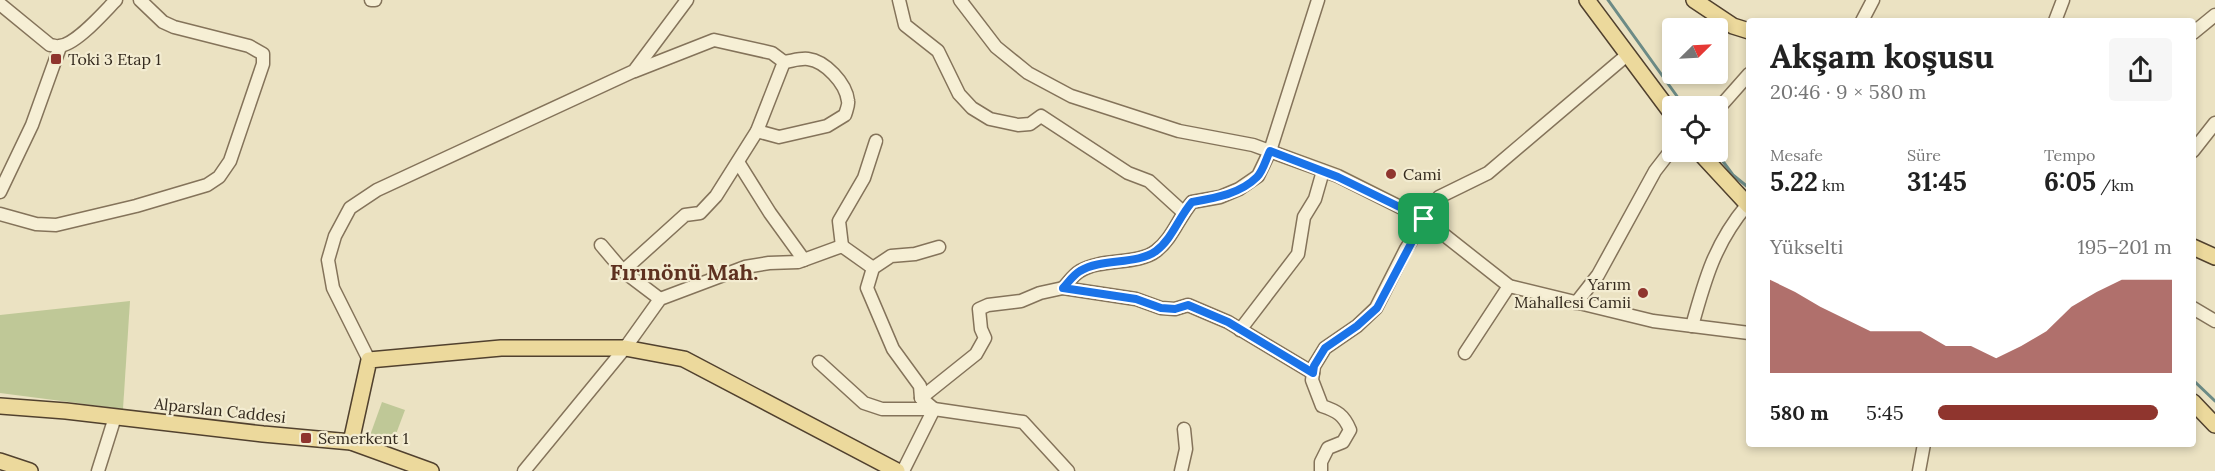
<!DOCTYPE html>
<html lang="tr">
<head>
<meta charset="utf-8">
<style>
  body { margin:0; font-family:Lora,serif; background:#f6f6f6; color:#222; height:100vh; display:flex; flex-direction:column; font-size:22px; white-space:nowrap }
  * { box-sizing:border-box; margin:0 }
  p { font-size:20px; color:#767676 }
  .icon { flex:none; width:33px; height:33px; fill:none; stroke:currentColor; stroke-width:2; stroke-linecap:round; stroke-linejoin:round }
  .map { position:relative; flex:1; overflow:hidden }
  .panel { position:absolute; left:1746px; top:18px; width:450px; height:429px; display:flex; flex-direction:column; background:#fff; border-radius:6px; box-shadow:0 3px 9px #0003 }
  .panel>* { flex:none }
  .needle { width:39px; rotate:66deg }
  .tools { position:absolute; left:1662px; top:18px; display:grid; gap:12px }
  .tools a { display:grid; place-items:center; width:66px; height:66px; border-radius:6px; background:#fff; box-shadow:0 3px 9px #0003; font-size:30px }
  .pin { position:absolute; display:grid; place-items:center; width:51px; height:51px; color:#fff; margin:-26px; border-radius:12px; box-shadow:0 3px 9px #0006 }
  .round { display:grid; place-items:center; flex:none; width:63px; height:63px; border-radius:6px; background:#f6f6f6 }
  .summary { display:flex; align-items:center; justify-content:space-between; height:102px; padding:0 24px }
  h1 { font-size:33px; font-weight:800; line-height:45px }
  .metrics { display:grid; grid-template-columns:repeat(3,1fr); gap:9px; height:102px; padding:6px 24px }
  .metrics div { display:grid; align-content:center }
  .metrics b { font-size:26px; font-weight:800 }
  .metrics small { font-size:16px; font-weight:400 }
  .metrics p { font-size:16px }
  .chart { height:168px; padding:12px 24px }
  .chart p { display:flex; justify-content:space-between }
  .chart svg { width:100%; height:108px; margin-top:6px; fill:#8f352e; opacity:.7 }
  ul { padding:0 24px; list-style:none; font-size:20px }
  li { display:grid; grid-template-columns:96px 72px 1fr; align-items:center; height:45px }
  li i { height:15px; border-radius:8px; background:#8f352e }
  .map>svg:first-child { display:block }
</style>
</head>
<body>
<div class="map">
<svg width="2215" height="471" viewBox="0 0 2215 471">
  <rect width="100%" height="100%" fill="#ebe2c2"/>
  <g fill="#bfc897">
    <polygon points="130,301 123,409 0,393 0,315"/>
    <polygon points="382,402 405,410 390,450 368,441"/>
  </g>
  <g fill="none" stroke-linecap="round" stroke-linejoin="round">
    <g stroke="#6c8b86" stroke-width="3">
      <polyline points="1608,0 1684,106"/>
      <polyline points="1716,152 1733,175 1749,188"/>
      <polyline points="2193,380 2215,401"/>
    </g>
    <defs>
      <g id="minor">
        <polyline points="371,0 375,0"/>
        <polyline points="899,0 905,25 938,51 959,94 972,108 990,119 1018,125 1030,124 1041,116 1128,173 1149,181 1183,212"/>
        <polyline points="960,0 996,47 1028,73 1071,96 1179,131 1253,145 1338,176 1424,219 1509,286 1653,321 1749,333"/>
        <path d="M0 4 50 45C53 45 56 47 59 46 76 45 104 12 116 0"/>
        <polyline points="1862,21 1873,0"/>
        <polyline points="2055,21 2063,0"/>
        <polyline points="2193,33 2215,15"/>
        <polyline points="1718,109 1749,74"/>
        <path d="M757 131 779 137 827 126 845 115C846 111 849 105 848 101 846 83 825 61 808 59 800 58 792 61 784 62"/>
        <polyline points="2193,151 2215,123"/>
        <polyline points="738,162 770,213 804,260"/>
        <polyline points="0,192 32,125 60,47"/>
        <polyline points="0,214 36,224 56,225 136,206 207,185 219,177 230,161 263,64 263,54 249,46 174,27 163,22 140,0"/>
        <polyline points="601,245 623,271 660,299"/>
        <polyline points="842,246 839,221 864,178 876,141"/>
        <polyline points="623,271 685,215 700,213 716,196 757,131 784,62 772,53 714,40 635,71"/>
        <path d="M1063 288C1068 283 1073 275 1080 271 1101 258 1138 265 1156 251 1172 239 1179 217 1192 202L1220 197 1239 189 1258 176 1270 151 1318 0"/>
        <polyline points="1576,303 1598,275 1655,171 1672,149"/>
        <polyline points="2193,308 2215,321"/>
        <path d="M1692 326C1705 279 1715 243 1747 205"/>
        <polyline points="1240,330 1298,254 1304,217 1315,199 1323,171"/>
        <polyline points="1465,353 1509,286"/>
        <polyline points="369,360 333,288 328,260 335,236 350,208 377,190 634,71 687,0"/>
        <polyline points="819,362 864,403 882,409 934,409 1023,422 1068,471"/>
        <polyline points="921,398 976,354 985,338 981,329 979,309 988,305 1021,301 1040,293 1063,288 1136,299 1161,308 1175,309 1188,305 1228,322 1313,373"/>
        <polyline points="98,471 115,417"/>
        <polyline points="524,471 625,348 660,299 745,267 769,263 798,262 842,246 873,268"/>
        <polyline points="903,471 934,409 921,398 920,386 893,349 867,288 873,268 891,256 915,254 939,247"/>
        <polyline points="1181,471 1186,449 1184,429"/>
        <path d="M1321 471V462L1328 448 1343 442 1350 430C1344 415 1337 411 1322 406L1312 380 1314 366 1325 348 1357 326 1376 308 1406 249 1439 197 1488 173 1627 55"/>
        <polyline points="1919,471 1924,444"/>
      </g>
      <g id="major">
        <polyline points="1587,0 1672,114"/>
        <polyline points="1694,0 1733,26 1749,31"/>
        <polyline points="1699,152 1749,206"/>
        <polyline points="2193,247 2215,257"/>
        <polyline points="2193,402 2215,425"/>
        <polyline points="0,406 66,411 263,434 351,442 431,471"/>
        <polyline points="351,442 369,360 501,348 625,348 684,359 897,471"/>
        <polyline points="0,461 30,471"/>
      </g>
    </defs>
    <use href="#minor" stroke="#84735a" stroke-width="15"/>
    <use href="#major" stroke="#51412e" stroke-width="18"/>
    <use href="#minor" stroke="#f6efd5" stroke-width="12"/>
    <use href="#major" stroke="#ecd99c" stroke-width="15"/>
  </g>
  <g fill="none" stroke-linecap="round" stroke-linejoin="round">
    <defs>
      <path id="route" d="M1270 151 1338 177 1424 219 1377 308 1357 326 1325 348 1314 366 1313 373 1228 322 1188 305 1175 309 1161 308 1136 299 1063 288C1068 283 1073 275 1080 271 1101 258 1137 265 1156 251 1172 239 1179 217 1192 202 1215 198 1240 194 1257 177 1263 171 1266 159 1270 151Z"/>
    </defs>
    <use href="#route" stroke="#fff" stroke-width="12"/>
    <use href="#route" stroke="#1a73e8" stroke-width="8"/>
  </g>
  <g fill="#8f352e" stroke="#f3ecd1" stroke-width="2">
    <rect x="50" y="53" width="12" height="12" rx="3"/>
    <circle cx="1391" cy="174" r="6"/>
    <circle cx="1643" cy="293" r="6"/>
    <rect x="300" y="432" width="12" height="12" rx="3"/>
  </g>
  <g text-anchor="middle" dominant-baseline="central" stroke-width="4.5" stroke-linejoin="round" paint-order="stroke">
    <g font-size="16" fill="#342a1e" stroke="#f3ecd1" text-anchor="start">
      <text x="68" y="59">Toki 3 Etap 1</text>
      <text x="1403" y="174">Cami</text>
      <text x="1631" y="284" text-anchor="end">Yarım<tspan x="1631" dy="18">Mahallesi Camii</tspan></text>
      <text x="318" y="438">Semerkent 1</text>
    </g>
    <g font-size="16" fill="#342a1e" stroke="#f3ecd1">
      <text transform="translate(220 410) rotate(6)">Alparslan Caddesi</text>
    </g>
    <g font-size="22" font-weight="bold" fill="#5e3120" stroke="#f3ecd1">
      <text x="684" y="272">Fırınönü Mah.</text>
    </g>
  </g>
</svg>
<div class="tools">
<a><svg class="needle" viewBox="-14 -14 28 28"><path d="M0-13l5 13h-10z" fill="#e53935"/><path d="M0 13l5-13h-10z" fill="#767676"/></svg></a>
<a><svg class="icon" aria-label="locate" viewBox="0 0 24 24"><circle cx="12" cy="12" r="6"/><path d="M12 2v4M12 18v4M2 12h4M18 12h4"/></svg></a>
</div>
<div class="pin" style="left:1424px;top:219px;background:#1e9e55"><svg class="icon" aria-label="arrive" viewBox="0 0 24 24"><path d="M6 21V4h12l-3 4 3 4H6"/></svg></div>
<section class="panel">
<div class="summary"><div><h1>Akşam koşusu</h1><p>20:46 · 9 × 580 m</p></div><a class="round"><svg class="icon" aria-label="share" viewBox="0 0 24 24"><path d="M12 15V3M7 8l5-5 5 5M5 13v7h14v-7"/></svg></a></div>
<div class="metrics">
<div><p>Mesafe</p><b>5.22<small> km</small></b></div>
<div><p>Süre</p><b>31:45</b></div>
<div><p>Tempo</p><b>6:05<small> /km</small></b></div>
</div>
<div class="chart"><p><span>Yükselti</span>195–201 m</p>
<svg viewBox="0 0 160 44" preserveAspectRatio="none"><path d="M0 44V6L10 11L20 17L30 22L40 27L50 27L60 27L70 33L80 33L90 38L100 33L110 27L120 17L130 11L140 6L150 6L160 6V44z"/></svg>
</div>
<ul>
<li><b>580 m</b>5:45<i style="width:94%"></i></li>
</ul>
</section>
</div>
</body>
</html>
